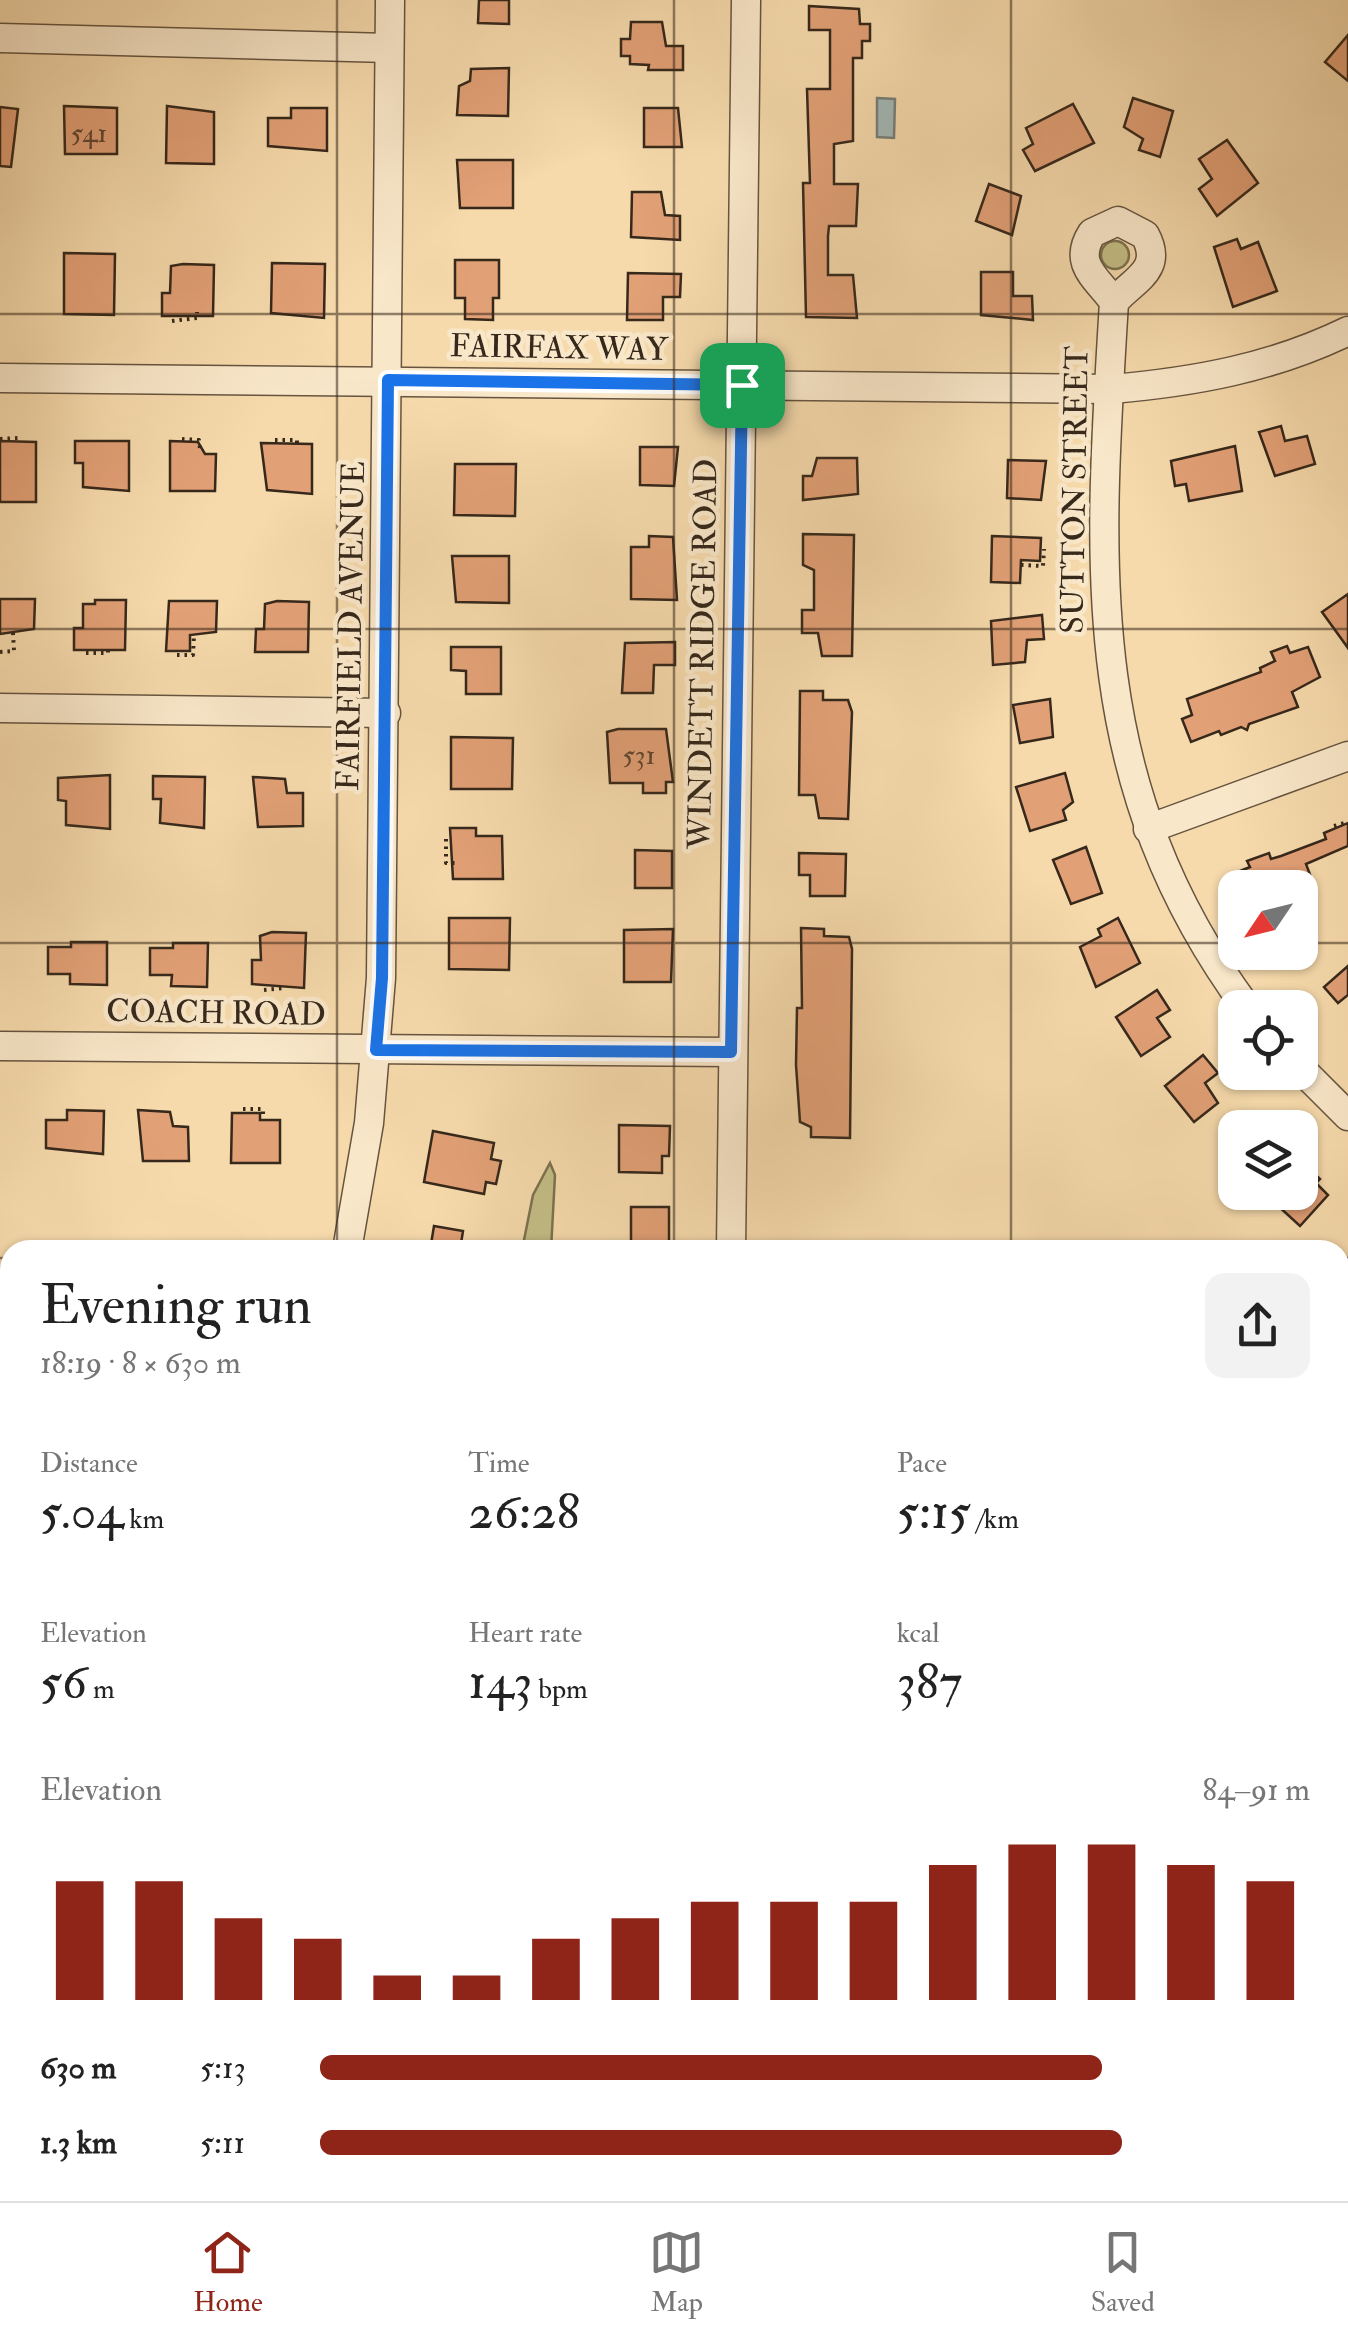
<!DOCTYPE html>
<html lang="en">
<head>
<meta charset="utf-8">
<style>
  body { margin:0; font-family:"IM FELL Double Pica",serif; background:#f2f2f2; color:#222; height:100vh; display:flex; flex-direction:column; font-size:38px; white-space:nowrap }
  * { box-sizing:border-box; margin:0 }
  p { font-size:32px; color:#767676 }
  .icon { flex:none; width:55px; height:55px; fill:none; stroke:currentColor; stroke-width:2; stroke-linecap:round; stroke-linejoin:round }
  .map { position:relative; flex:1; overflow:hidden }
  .side { position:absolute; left:0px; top:1240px; width:1350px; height:962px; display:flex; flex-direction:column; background:#fff; border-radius:30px 30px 0 0; box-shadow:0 2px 8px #0004 }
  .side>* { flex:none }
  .needle { width:65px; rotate:235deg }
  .fabs { position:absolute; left:1218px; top:870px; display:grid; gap:20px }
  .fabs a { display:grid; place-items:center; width:100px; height:100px; border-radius:20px; background:#fff; box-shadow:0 2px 8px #0004; font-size:50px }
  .pin { position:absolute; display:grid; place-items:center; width:85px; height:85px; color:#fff; margin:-42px; border-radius:20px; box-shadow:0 5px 15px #0006 }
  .round { display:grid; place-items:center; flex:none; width:105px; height:105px; border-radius:20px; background:#f2f2f2 }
  .overview { display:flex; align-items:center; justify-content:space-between; height:170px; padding:0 40px }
  h1 { font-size:55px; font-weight:600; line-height:75px }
  .stats { display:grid; grid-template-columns:repeat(3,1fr); gap:15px; height:170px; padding:10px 40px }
  .stats div { display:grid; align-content:center }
  .stats b { font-size:50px; font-weight:600 }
  .stats small { font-size:28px; font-weight:400 }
  .stats p { font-size:28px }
  .chart { height:280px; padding:20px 40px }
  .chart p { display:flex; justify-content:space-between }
  .chart svg { width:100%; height:180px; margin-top:10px; stroke:#8f2418; stroke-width:6 }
  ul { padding:0 40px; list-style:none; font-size:32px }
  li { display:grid; grid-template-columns:160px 120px 1fr; align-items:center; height:75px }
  li i { height:25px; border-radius:12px; background:#8f2418 }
  .tab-bar { display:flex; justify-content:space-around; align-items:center; height:140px; border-top:2px solid #e0e0e0; background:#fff; font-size:28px; color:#767676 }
  .tab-bar a { display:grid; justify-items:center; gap:5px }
  .tab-bar .on { color:#8f2418 }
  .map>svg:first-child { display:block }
</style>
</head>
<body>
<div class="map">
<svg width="1348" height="2201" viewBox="0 0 1348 2201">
  <rect width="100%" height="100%" fill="#f6daac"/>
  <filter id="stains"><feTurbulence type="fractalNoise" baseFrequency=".002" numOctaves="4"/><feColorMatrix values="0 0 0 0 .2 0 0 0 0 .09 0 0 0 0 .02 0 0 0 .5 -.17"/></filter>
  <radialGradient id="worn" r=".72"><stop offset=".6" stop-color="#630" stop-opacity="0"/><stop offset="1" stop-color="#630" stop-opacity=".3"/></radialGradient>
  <g fill="#c3bd85" stroke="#7c7250" stroke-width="2.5">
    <circle cx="1115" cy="255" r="14"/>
    <polygon points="550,1163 555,1175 551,1250 522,1250 533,1195"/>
    <polygon points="0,1414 10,1414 10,1473 0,1474"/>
    <polygon points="10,1810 10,1946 0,1941 0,1818"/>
    <polygon points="466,2193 553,2193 556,2201 474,2201"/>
  </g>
  <polygon fill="#a2b8b6" stroke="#777e78" stroke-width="2.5" points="877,98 895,99 894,138 877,137"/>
  <g fill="#e2a076" stroke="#36281b" stroke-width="2.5">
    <polygon points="479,0 509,0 509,24 478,23"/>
    <polygon points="809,6 859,9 860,24 870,24 870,41 862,41 862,58 853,58 853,141 834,144 834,184 858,184 856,226 829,226 828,236 828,275 853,275 857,318 806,317 803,183 810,183 807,89 830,89 830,30 809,30"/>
    <polygon points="631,22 662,22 666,46 683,46 683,70 648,70 649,65 630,64 630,56 621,56 621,39 630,39"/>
    <polygon points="1348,35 1348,81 1325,62"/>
    <polygon points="509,68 508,116 457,115 459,86 470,81 471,69"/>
    <polygon points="1133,98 1173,111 1160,157 1139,150 1143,139 1124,127"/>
    <polygon points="1073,104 1094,143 1035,171 1023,150 1033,144 1026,128"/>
    <polygon points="64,106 117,108 117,154 65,154"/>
    <polygon points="167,106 214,112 214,164 166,163"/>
    <polygon points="0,107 18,109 11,167 0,166"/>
    <polygon points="291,108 327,108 327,151 268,146 268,118 291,118"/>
    <polygon points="644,108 678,108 682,147 644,147"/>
    <polygon points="1227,140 1258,183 1217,216 1199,189 1212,179 1199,159"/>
    <polygon points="457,160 513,160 513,208 460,208"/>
    <polygon points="989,184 1021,196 1012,235 976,221"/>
    <polygon points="632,192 661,192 665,215 680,216 680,240 631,237"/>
    <polygon points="1237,239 1241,249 1258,242 1277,291 1233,307 1214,247"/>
    <polygon points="64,253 115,254 114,315 64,314"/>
    <polygon points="455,260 499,260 499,298 493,298 493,320 465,319 465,298 455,298"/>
    <polygon points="272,263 325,264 324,318 271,313"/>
    <polygon points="183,264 214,265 213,316 162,316 162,293 170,293 171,266"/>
    <polygon points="981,272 1013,272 1013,296 1032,296 1033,320 981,315"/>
    <polygon points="628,273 681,274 680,297 663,297 663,320 627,320"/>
    <polygon points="1281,426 1285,441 1307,436 1315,464 1275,476 1259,432"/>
    <polygon points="0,441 36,442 36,502 0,502"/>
    <polygon points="75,441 129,441 129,491 83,487 83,463 75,463"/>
    <polygon points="170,441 198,442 205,454 216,454 215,491 170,491"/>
    <polygon points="261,443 312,444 312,494 267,490"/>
    <polygon points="1235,446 1242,491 1189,501 1186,484 1175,486 1171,461"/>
    <polygon points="640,447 678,447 674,486 640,485"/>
    <polygon points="817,458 857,458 858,494 803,500 803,476 812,476"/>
    <polygon points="1008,460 1046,461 1041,500 1007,498"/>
    <polygon points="455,464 516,464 515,516 454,515"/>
    <polygon points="803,534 854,535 852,656 822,656 818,633 802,633 802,610 814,610 814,570 803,565"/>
    <polygon points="649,536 673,537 677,600 631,599 631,547 649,547"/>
    <polygon points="992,536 1041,538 1040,561 1021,560 1020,583 991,582"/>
    <polygon points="452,556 509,556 509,603 456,602"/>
    <polygon points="1348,594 1348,648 1322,612"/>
    <polygon points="0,599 35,599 34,629 0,634"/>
    <polygon points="95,600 126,600 125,650 74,650 74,628 83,628 83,604 95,604"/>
    <polygon points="169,601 217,601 216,632 190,635 190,651 166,651"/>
    <polygon points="277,601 309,602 308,652 255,652 256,629 264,629 265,604"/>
    <polygon points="1042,615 1044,639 1027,640 1025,662 993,665 991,621"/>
    <polygon points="675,642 675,665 654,665 653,693 622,693 625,643"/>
    <polygon points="1287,646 1290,653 1308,647 1320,677 1292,692 1298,707 1249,724 1247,730 1241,727 1221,735 1219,731 1191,742 1182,719 1192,715 1187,699 1261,672 1260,668 1275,661 1271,652"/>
    <polygon points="451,647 501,647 501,694 466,694 466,671 451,670"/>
    <polygon points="800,691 823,691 823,700 848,700 852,712 848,819 819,818 815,795 799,795"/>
    <polygon points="1050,699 1053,737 1020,743 1013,705"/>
    <polygon points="618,729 666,729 673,782 666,782 666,793 643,793 643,783 610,783 607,732"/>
    <polygon points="451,737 513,738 512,789 451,789"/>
    <polygon points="1065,773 1073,802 1063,810 1066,820 1030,831 1016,787"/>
    <polygon points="110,775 110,829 66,825 66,801 58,800 58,778"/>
    <polygon points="153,776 205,777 204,828 160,823 161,799 153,799"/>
    <polygon points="253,777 285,779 287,793 303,793 303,826 258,827"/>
    <polygon points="1348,823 1348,846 1306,864 1315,888 1246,888 1240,871 1250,867 1247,861 1269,853 1271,859 1281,856 1326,839 1324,833"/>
    <polygon points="450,828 476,828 476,836 502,836 503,879 453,879"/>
    <polygon points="1086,847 1102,893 1071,904 1053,860"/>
    <polygon points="635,850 672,851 672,888 635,888"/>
    <polygon points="799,853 846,854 845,896 810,896 810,875 799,875"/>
    <polygon points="449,918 510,918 509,970 449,969"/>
    <polygon points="1118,918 1140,963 1096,987 1080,947 1101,936 1098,929"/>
    <polygon points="801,928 824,929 824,936 849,937 852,949 850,1138 811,1137 811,1127 800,1122 796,1065 797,1008 802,1008"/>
    <polygon points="673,929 671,982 624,982 624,930"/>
    <polygon points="272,932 306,933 304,988 252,984 252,960 261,960 260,936"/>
    <polygon points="71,942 107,942 107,985 70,984 70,974 48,974 48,947 71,947"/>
    <polygon points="173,943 208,943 207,987 171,986 172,975 150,975 150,948 173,948"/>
    <polygon points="1348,966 1348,995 1338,1003 1324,987"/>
    <polygon points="1157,990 1170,1010 1157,1018 1170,1037 1141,1056 1116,1017"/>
    <polygon points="1203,1055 1218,1073 1205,1083 1218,1103 1194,1122 1165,1086"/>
    <polygon points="67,1110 104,1111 103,1154 46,1148 46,1120 67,1120"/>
    <polygon points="138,1110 170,1112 173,1126 188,1127 189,1161 143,1161"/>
    <polygon points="232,1113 260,1113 260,1120 280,1120 280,1163 231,1163"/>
    <polygon points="619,1125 670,1126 669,1156 662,1156 662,1173 619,1172"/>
    <polygon points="433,1131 494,1143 491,1159 501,1161 496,1184 486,1182 484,1194 424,1182"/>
    <polygon points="1300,1160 1320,1179 1316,1183 1328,1195 1300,1226 1263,1192 1300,1192"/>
    <rect x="631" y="1207" width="38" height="37"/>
    <polygon points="434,1226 463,1231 460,1250 430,1250"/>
  </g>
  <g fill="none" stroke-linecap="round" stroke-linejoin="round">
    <defs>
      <g id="minor">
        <polyline points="0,38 389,48"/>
        <path d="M1114 302C1134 279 1164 270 1145 235L1118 221 1092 233C1072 264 1097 278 1114 302 1098 565 1081 782 1247 1008"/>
        <path d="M0 378 1111 389C1194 382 1272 368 1348 331"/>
        <polyline points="0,708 386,713"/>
        <polyline points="1148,829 1348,756"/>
        <polyline points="0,1046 731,1052"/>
        <polyline points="1300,1068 1348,1116"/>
        <polyline points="347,1250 369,1123 381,978 390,0"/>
        <polyline points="731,1250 746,0"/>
        <polyline points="0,1377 10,1377"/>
        <polyline points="0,1594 10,1587"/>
        <polyline points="1340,1847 1348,1840"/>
        <polyline points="1340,2122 1348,2124"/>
        <polyline points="817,2192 818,2201"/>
        <polyline points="749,2201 750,2192"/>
      </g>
    </defs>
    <use href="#minor" stroke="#66543f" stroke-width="31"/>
    <g stroke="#36281b" stroke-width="4" stroke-dasharray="2.5 5" stroke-linecap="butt">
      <polyline points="172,321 197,318 197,312"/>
      <polyline points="0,439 19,438 19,442"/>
      <polyline points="182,439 199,440 200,449"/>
      <polyline points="275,440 297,440 297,445"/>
      <polyline points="1021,565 1043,566 1044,549"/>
      <polyline points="0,652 14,651 13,633"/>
      <polyline points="86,653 108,653 108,646"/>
      <polyline points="177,655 193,655 194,635"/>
      <polyline points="1334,826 1348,822"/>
      <polyline points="446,839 446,863 456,863"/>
      <polyline points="264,990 285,988"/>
      <polyline points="243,1109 263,1109 263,1120"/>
      <polyline points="0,1478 10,1477"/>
      <polyline points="0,1955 10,1959"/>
      <polyline points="7,2162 10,2163"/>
      <polyline points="1340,2185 1348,2179"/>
      <polyline points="445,2192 453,2201"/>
      <polyline points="87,2198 91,2201"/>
      <polyline points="1321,2201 1331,2192"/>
    </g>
    <use href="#minor" stroke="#f9e7c9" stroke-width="28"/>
  </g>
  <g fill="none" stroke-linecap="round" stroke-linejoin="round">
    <defs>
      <polygon id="route" points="388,380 742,385 731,1052 376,1050 382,978"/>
    </defs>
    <use href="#route" stroke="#fff" stroke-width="20"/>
    <use href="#route" stroke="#1a73e8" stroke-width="12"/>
  </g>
  <path fill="none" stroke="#36281b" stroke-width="2.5" stroke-opacity="0.55" d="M337 0V1250M674 0V1250M1011 0V1250M0 314H1348M0 629H1348M0 943H1235M1300 943H1348M0 1258H10M1340 1258H1348M0 1572H10M1340 1572H1348M0 1887H10M1340 1887H1348M337 2192V2201M674 2192V2201M1011 2192V2201"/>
  <g text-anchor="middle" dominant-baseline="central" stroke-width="9" stroke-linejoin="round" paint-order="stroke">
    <g font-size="28" fill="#614632">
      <text x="89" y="133">541</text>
      <text x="639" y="755">531</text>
    </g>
    <g font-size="32" fill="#36281b" stroke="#f9e7c9">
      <text transform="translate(559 348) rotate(1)">FAIRFAX WAY</text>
      <text transform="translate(1075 490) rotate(-89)">SUTTON STREET</text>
      <text transform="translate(351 626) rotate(-89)">FAIRFIELD AVENUE</text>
      <text transform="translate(703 654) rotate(-89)">WINDETT RIDGE ROAD</text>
      <text transform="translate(216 1013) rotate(1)">COACH ROAD</text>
    </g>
  </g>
  <rect width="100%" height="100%" filter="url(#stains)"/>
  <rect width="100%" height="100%" fill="url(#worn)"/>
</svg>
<div class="fabs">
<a><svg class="needle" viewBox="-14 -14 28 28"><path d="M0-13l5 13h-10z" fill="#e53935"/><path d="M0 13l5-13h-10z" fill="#767676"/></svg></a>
<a><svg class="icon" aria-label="locate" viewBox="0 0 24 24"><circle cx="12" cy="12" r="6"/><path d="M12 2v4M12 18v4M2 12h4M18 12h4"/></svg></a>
<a><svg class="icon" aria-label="layers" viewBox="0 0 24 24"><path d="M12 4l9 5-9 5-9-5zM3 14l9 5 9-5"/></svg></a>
</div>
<div class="pin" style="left:742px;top:385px;background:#1e9e55"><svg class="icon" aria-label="arrive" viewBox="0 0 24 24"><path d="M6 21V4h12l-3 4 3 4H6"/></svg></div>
<section class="side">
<div class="overview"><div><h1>Evening run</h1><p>18:19 · 8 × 630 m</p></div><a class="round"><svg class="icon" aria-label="share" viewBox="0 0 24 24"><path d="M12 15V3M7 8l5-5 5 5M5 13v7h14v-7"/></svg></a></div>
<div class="stats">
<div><p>Distance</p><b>5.04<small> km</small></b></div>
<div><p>Time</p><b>26:28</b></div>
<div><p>Pace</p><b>5:15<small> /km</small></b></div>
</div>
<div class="stats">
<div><p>Elevation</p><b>56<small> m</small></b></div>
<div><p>Heart rate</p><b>143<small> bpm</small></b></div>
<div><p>kcal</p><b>387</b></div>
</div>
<div class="chart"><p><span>Elevation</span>84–91 m</p>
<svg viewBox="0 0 160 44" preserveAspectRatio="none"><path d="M5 44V15M15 44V15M25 44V24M35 44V29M45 44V38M55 44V38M65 44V29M75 44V24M85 44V20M95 44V20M105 44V20M115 44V11M125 44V6M135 44V6M145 44V11M155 44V15"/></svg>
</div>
<ul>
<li><b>630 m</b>5:13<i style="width:79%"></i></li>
<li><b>1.3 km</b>5:11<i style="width:81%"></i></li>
</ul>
</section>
</div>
<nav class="tab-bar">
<a class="on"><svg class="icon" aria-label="home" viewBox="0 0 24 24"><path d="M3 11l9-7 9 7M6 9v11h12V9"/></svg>Home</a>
<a><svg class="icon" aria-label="map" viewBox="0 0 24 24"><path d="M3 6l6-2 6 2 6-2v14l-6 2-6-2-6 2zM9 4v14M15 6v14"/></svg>Map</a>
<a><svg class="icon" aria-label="saved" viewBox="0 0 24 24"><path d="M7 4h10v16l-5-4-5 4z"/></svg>Saved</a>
</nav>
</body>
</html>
